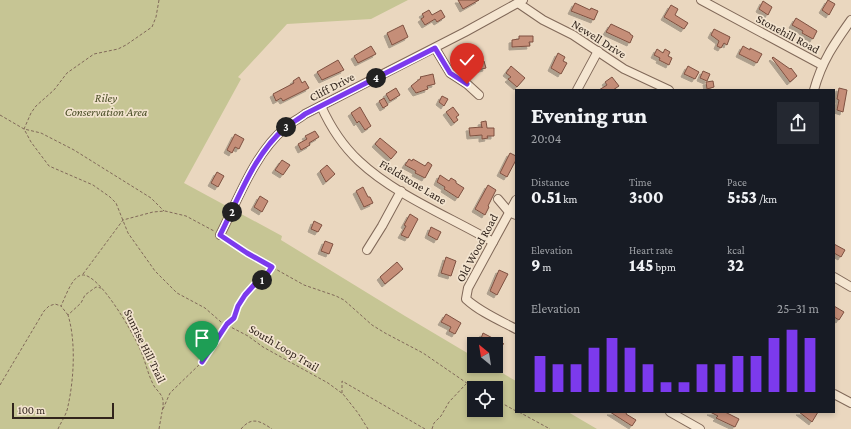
<!DOCTYPE html>
<html lang="en">
<head>
<meta charset="utf-8">
<style>
  body { margin:0; font-family:"Crimson Pro",serif; background:#242831; color:#f1f3f6; height:100vh; display:flex; flex-direction:column; font-size:15px; white-space:nowrap }
  * { box-sizing:border-box; margin:0 }
  p { font-size:13px; color:#9ea1a6 }
  .icon { flex:none; width:22px; height:22px; fill:none; stroke:currentColor; stroke-width:2; stroke-linecap:round; stroke-linejoin:round }
  .map { position:relative; flex:1; overflow:hidden }
  .sheet { position:absolute; left:515px; top:89px; width:320px; height:324px; display:flex; flex-direction:column; background:#171b24; border-radius:0px; box-shadow:0 2px 6px #0003 }
  .sheet>* { flex:none }
  .needle { width:26px; rotate:330deg }
  .tools { position:absolute; left:467px; top:337px; display:grid; gap:8px }
  .tools a { display:grid; place-items:center; width:36px; height:36px; border-radius:0px; background:#171b24; box-shadow:0 2px 6px #0003; font-size:20px }
  .scale { position:absolute; left:12px; bottom:10px; width:102px; box-sizing:border-box; padding-left:4px; border:2px solid #31241c; border-top:0; font-size:11px; line-height:14px; white-space:nowrap; color:#31241c; -webkit-text-stroke:3px #f2e3ce; paint-order:stroke }
  .pin { position:absolute; display:grid; place-items:center; width:34px; height:34px; color:#fff; margin:-41px -17px; border-radius:50% 50% 50% 0; rotate:-45deg; box-shadow:0 0 4px #0007 }
  .pin .icon { rotate:45deg }
  .km { position:absolute; width:20px; height:20px; margin:-10px; border-radius:50%; background:#222; color:#fff; font-size:11px; line-height:20px; text-align:center }
  .round { display:grid; place-items:center; flex:none; width:42px; height:42px; border-radius:0px; background:#242831 }
  .overview { display:flex; align-items:center; justify-content:space-between; height:68px; padding:0 16px }
  h1 { font-size:22px; font-weight:800; line-height:30px }
  .metrics { display:grid; grid-template-columns:repeat(3,1fr); gap:6px; height:68px; padding:4px 16px }
  .metrics div { display:grid; align-content:center }
  .metrics b { font-size:17px; font-weight:800 }
  .metrics small { font-size:11px; font-weight:400 }
  .metrics p { font-size:11px }
  .chart { height:112px; padding:8px 16px }
  .chart p { display:flex; justify-content:space-between }
  .chart svg { width:100%; height:72px; margin-top:4px; stroke:#7c3aed; stroke-width:6 }
  .map>svg:first-child { display:block }
</style>
</head>
<body>
<div class="map">
<svg width="851" height="429" viewBox="0 0 851 429">
  <defs>
    <filter id="shadow"><feDropShadow dx="-3" dy="3" stdDeviation="0" flood-color="#0004"/></filter>
  </defs>
  <rect width="100%" height="100%" fill="#ead7bf"/>
  <path fill="#c6c594" fill-rule="evenodd" d="M0 0H408L371 19 287 24 238 77 241 79 184 183 282 236 281 240 405 316 474 357V366H490L516 381V412H568L597 429H0ZM474 388H496V410H474Z"/>
  <g fill="#c58e78" stroke="#7e5141" filter="url(#shadow)">
    <polygon points="458,0 479,0 463,9"/>
    <polygon points="828,0 835,4 829,15 822,10"/>
    <polygon points="763,1 772,7 768,15 759,9"/>
    <polygon points="575,3 590,10 591,8 598,11 594,20 571,11"/>
    <polygon points="671,5 678,9 675,15 688,23 684,29 664,17"/>
    <polygon points="429,10 432,15 441,10 445,17 437,22 435,19 425,25 421,19 424,17 422,14"/>
    <polygon points="796,18 817,31 813,39 802,33 803,31 792,25"/>
    <polygon points="611,24 630,33 630,34 633,36 630,43 606,32"/>
    <polygon points="403,25 408,37 392,45 387,33"/>
    <polygon points="714,29 730,37 727,45 724,43 721,48 717,46 719,41 711,35"/>
    <polygon points="519,36 533,36 533,42 529,42 530,46 512,47 512,40 519,39"/>
    <polygon points="371,46 376,54 358,63 354,56"/>
    <polygon points="743,46 750,50 750,48 762,54 757,63 739,54"/>
    <polygon points="477,47 480,58 482,57 483,62 484,61 486,68 478,70 476,62 472,64 468,50"/>
    <polygon points="657,49 663,53 665,49 670,52 668,56 672,58 669,65 659,60 660,58 654,55"/>
    <polygon points="558,53 565,57 563,61 567,63 561,74 551,68"/>
    <polygon points="773,57 790,69 791,68 797,76 790,82 772,58"/>
    <polygon points="338,60 344,70 322,80 317,72"/>
    <polygon points="511,66 525,78 517,87 508,79 511,77 506,73"/>
    <polygon points="688,66 699,72 695,79 684,74"/>
    <polygon points="703,71 710,74 707,81 700,78"/>
    <polygon points="433,74 435,84 427,86 428,89 416,93 411,86 421,78 420,77"/>
    <polygon points="299,77 302,83 305,81 309,88 283,101 281,98 276,101 273,94 294,83 293,81"/>
    <polygon points="612,77 619,86 613,90 599,90 607,85 605,82"/>
    <polygon points="713,81 714,87 707,89 706,82"/>
    <polygon points="396,88 400,95 390,101 386,94"/>
    <polygon points="839,88 847,90 843,112 837,110 839,100 837,99"/>
    <polygon points="442,96 448,99 444,106 439,102"/>
    <polygon points="384,98 388,105 383,108 379,101"/>
    <polygon points="360,107 371,126 365,130 359,121 357,123 351,113"/>
    <polygon points="453,107 459,115 456,117 458,120 454,123 446,112"/>
    <polygon points="486,121 487,128 494,128 494,136 487,136 488,138 482,139 482,135 470,136 469,128 482,127 482,128 481,122"/>
    <polygon points="315,131 319,137 309,143 310,145 301,150 298,144 307,139 305,136"/>
    <polygon points="235,134 244,139 239,149 235,147 232,153 227,150"/>
    <polygon points="380,138 397,152 391,159 375,144"/>
    <polygon points="510,153 516,156 516,160 507,177 500,173"/>
    <polygon points="409,159 412,161 413,159 425,166 428,162 432,165 425,178 415,173 416,171 405,165"/>
    <polygon points="282,160 290,165 283,175 275,170"/>
    <polygon points="327,165 335,174 326,182 320,171"/>
    <polygon points="217,172 224,176 218,187 211,183"/>
    <polygon points="440,175 449,181 451,178 456,181 456,183 464,188 458,198 444,189 445,187 437,182"/>
    <polygon points="488,185 496,190 488,206 489,207 485,215 475,209"/>
    <polygon points="363,187 368,197 370,197 373,203 364,207 356,191"/>
    <polygon points="260,196 268,201 262,212 254,207"/>
    <polygon points="410,214 418,219 408,238 401,235 406,226 404,225"/>
    <polygon points="314,221 322,225 318,232 311,229"/>
    <polygon points="431,227 441,232 437,240 428,235"/>
    <polygon points="325,241 333,244 329,254 321,251"/>
    <polygon points="834,244 845,250 841,257 834,253"/>
    <polygon points="446,257 456,261 451,276 441,273"/>
    <polygon points="397,262 403,269 385,284 380,277"/>
    <polygon points="499,270 508,274 497,295 490,291"/>
    <polygon points="834,306 844,312 839,320 834,317"/>
    <polygon points="446,314 461,323 455,334 449,331 451,327 441,322"/>
    <polygon points="483,333 504,344 485,344 480,341"/>
    <polygon points="610,412 627,412 626,414 636,420 632,426"/>
    <polygon points="710,412 725,412 739,419 735,427 716,418 718,416"/>
    <polygon points="799,412 818,412 812,422"/>
  </g>
  <g fill="none" stroke-linecap="round" stroke-linejoin="round">
    <defs>
      <g id="minor">
        <polyline points="701,0 822,65"/>
        <polyline points="518,3 543,20 573,35 624,69 669,90"/>
        <polyline points="435,48 450,73 467,84 479,95"/>
        <polyline points="577,90 598,51"/>
        <path d="M814 90C822 61 834 44 851 20"/>
        <path d="M321 106C330 126 344 147 359 161 395 195 450 217 493 242"/>
        <polyline points="498,199 509,212 516,215"/>
        <path d="M516 200 468 288 466 299C480 312 499 320 516 329"/>
        <path d="M220 235C238 200 254 154 285 128 291 122 299 119 305 114L465 32 523 0"/>
        <polyline points="367,250 382,226 401,191"/>
        <polyline points="834,277 851,287"/>
        <polyline points="834,394 851,403"/>
        <polyline points="670,412 700,429"/>
      </g>
    </defs>
    <use href="#minor" stroke="#816959" stroke-width="10"/>
    <g stroke="#816959" stroke-width="1" stroke-dasharray="3 2" stroke-linecap="butt">
      <polyline points="159,0 156,17 152,27 126,45 118,49 94,54 67,73 54,90 36,106 31,113 24,129 31,142 49,166 93,185 110,197 116,203 128,233 155,271 177,293 205,308 221,322 248,336 263,347 328,383 343,394 358,413 368,429"/>
      <polyline points="0,115 24,129 41,133 74,150 151,198 164,211"/>
      <polyline points="226,239 247,253 304,285 336,296 344,300 372,325 385,333 423,353 474,388"/>
      <polyline points="83,274 123,220 153,212 165,211 186,216 214,231"/>
      <path d="M68 315 61 306C65 298 72 276 82 275 99 273 133 333 139 347 145 359 147 372 153 384 155 389 160 392 162 397 164 401 163 407 162 412"/>
      <polyline points="0,385 44,311 49,306 55,304 61,306"/>
      <polyline points="342,393 342,381 425,429"/>
      <polyline points="496,400 516,411"/>
      <polyline points="163,409 170,393 202,362 227,324 234,318 238,306 245,295 254,285 263,280 271,268"/>
      <polyline points="519,412 550,429"/>
      <path d="M58 429C61 422 67 414 68 406 74 379 76 341 68 315L81 303 85 295 96 287 101 288"/>
      <polyline points="159,429 162,412"/>
      <path d="M241 429C252 416 260 421 272 429"/>
      <polyline points="432,429 434,423 441,416 449,402 466,384"/>
    </g>
    <use href="#minor" stroke="#f5e6d1" stroke-width="8"/>
  </g>
  <g fill="none" stroke-linecap="round" stroke-linejoin="round">
    <defs>
      <path id="route" d="M202 362 227 324 234 318 238 306 245 295 254 285 263 280 272 267 247 253 220 235C238 200 254 154 285 128 291 123 299 119 305 114L435 48 450 73 467 84"/>
    </defs>
    <use href="#route" stroke="#fff" stroke-width="8"/>
    <use href="#route" stroke="#7c3aed" stroke-width="5"/>
  </g>
  <g text-anchor="middle" dominant-baseline="central" stroke-width="3.5" stroke-linejoin="round" paint-order="stroke">
    <g font-size="12" fill="#31241c" stroke="#f2e3ce">
      <text transform="translate(788 34) rotate(28)">Stonehill Road</text>
      <text transform="translate(599 39) rotate(32)">Newell Drive</text>
      <text transform="translate(332 87) rotate(-27)">Cliff Drive</text>
      <text transform="translate(413 182) rotate(31)">Fieldstone Lane</text>
      <text transform="translate(477 248) rotate(-62)">Old Wood Road</text>
      <text transform="translate(145 346) rotate(64)">Sunrise Hill Trail</text>
      <text transform="translate(284 348) rotate(31)">South Loop Trail</text>
    </g>
    <g font-size="12" font-style="italic" fill="#484c24" stroke="#f2e3ce">
      <text x="106" y="98">Riley<tspan x="106" dy="14">Conservation Area</tspan></text>
    </g>
  </g>
</svg>
<div class="tools">
<a><svg class="needle" viewBox="-14 -14 28 28"><path d="M0-13l5 13h-10z" fill="#e53935"/><path d="M0 13l5-13h-10z" fill="#9ea1a6"/></svg></a>
<a><svg class="icon" aria-label="locate" viewBox="0 0 24 24"><circle cx="12" cy="12" r="6"/><path d="M12 2v4M12 18v4M2 12h4M18 12h4"/></svg></a>
</div>
<div class="scale">100 m</div>
<div class="pin" style="left:202px;top:362px;background:#1e9e55"><svg class="icon" aria-label="arrive" viewBox="0 0 24 24"><path d="M6 21V4h12l-3 4 3 4H6"/></svg></div>
<div class="pin" style="left:467px;top:84px;background:#d93025"><svg class="icon" aria-label="check" viewBox="0 0 24 24"><path d="M5 12l5 5 9-10"/></svg></div>
<b class="km" style="left:262px;top:280px">1</b>
<b class="km" style="left:232px;top:212px">2</b>
<b class="km" style="left:286px;top:127px">3</b>
<b class="km" style="left:376px;top:78px">4</b>
<section class="sheet">
<div class="overview"><div><h1>Evening run</h1><p>20:04</p></div><a class="round"><svg class="icon" aria-label="share" viewBox="0 0 24 24"><path d="M12 15V3M7 8l5-5 5 5M5 13v7h14v-7"/></svg></a></div>
<div class="metrics">
<div><p>Distance</p><b>0.51<small> km</small></b></div>
<div><p>Time</p><b>3:00</b></div>
<div><p>Pace</p><b>5:53<small> /km</small></b></div>
</div>
<div class="metrics">
<div><p>Elevation</p><b>9<small> m</small></b></div>
<div><p>Heart rate</p><b>145<small> bpm</small></b></div>
<div><p>kcal</p><b>32</b></div>
</div>
<div class="chart"><p><span>Elevation</span>25–31 m</p>
<svg viewBox="0 0 160 44" preserveAspectRatio="none"><path d="M5 44V22M15 44V27M25 44V27M35 44V17M45 44V11M55 44V17M65 44V27M75 44V38M85 44V38M95 44V27M105 44V27M115 44V22M125 44V22M135 44V11M145 44V6M155 44V11"/></svg>
</div>
</section>
</div>
</body>
</html>
